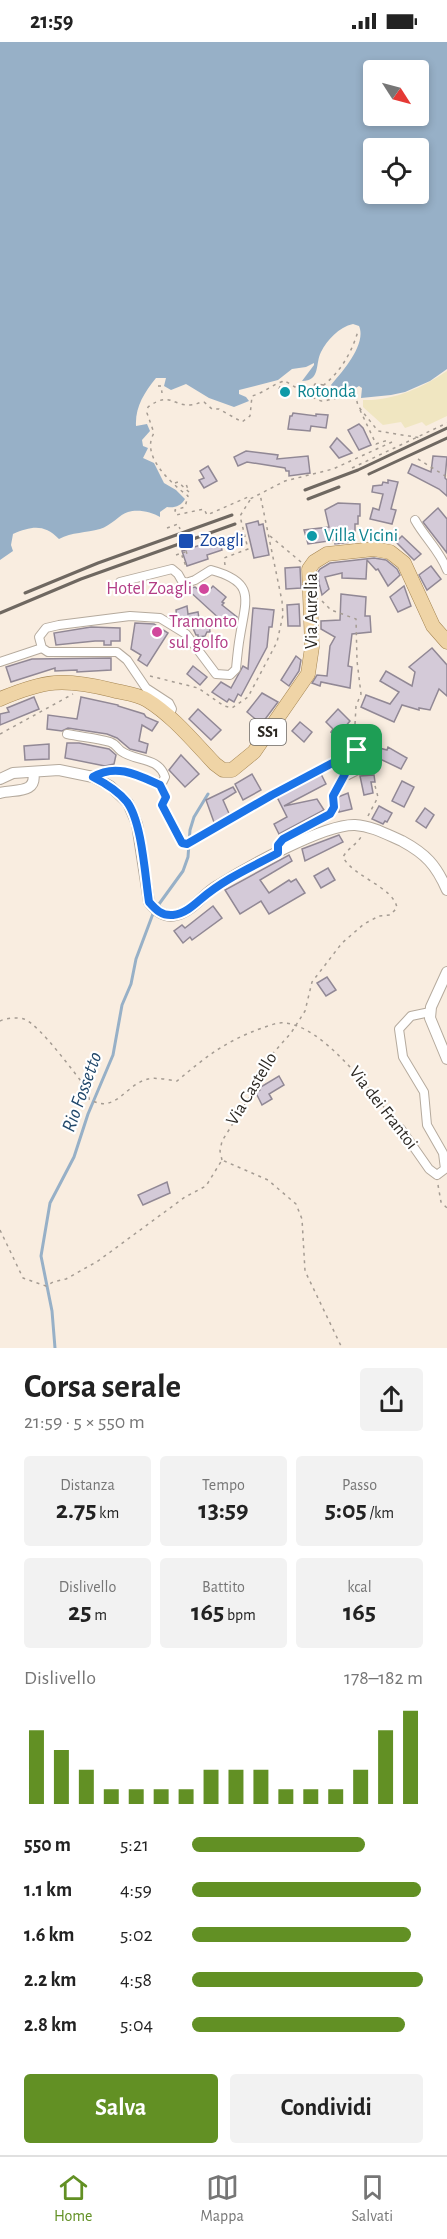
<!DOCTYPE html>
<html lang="it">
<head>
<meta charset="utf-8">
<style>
  body { margin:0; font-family:"Alegreya Sans",sans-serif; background:#f2f2f2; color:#222; height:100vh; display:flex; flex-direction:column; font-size:22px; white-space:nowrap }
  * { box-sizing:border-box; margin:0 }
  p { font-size:20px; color:#767676 }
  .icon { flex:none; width:33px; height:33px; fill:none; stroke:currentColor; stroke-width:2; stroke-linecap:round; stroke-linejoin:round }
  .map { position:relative; height:1306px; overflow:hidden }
  .panel { display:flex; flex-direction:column; background:#fff; flex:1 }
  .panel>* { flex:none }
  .needle { width:39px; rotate:126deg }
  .buttons { position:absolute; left:363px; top:18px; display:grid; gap:12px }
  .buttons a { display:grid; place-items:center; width:66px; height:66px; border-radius:6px; background:#fff; box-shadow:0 3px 9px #0003; font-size:30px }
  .pin { position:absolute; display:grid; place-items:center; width:51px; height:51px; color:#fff; margin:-26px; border-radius:12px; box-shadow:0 3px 9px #0006 }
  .round { display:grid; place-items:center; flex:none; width:63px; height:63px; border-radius:6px; background:#f2f2f2 }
  .summary { display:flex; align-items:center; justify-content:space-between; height:102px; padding:0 24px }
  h1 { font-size:33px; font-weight:600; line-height:45px }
  .stats { display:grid; grid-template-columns:repeat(3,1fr); gap:9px; height:102px; padding:6px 24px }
  .stats div { display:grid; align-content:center; border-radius:6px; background:#f2f2f2; text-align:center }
  .stats b { font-size:26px; font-weight:600 }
  .stats small { font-size:16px; font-weight:400 }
  .stats p { font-size:16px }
  .chart { height:168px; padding:12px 24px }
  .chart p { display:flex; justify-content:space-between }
  .chart svg { width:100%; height:108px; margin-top:6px; stroke:#629024; stroke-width:6 }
  .cta { display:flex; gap:12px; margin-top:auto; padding:12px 24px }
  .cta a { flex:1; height:69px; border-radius:6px; background:#629024; color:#fff; font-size:24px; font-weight:600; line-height:69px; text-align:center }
  .cta a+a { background:#f2f2f2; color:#222 }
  ul { padding:0 24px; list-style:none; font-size:20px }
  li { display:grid; grid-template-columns:96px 72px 1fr; align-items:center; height:45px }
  li i { height:15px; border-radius:8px; background:#629024 }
  .status { display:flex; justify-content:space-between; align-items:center; height:42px; padding:0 30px; background:#fff; direction:ltr }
  .status svg { height:16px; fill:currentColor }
  .dock { display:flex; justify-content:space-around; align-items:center; height:84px; border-top:2px solid #e0e0e0; background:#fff; font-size:16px; color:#767676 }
  .dock a { display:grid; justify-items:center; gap:3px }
  .dock .active { color:#629024 }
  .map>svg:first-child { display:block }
</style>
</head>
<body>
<div class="status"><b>21:59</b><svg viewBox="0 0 49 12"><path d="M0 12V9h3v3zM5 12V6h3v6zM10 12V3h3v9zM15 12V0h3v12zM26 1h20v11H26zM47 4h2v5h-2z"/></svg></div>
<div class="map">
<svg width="447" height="1306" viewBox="0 0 447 1306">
  <rect width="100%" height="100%" fill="#f9ede0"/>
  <path fill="#f0e6c1" d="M447 329V374L426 384 422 380 405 386 401 380 383 383 363 365V358C393 359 422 346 447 329Z"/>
  <path fill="#97b0c7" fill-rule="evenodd" d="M0 0H447V327L430 339 405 350 391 353 361 356 362 346 359 344 341 354 336 352 331 343C342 330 367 302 359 284L353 282C339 285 327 298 321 310 315 321 321 339 302 339L314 323V321L306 325 292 327 278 338 239 348V352L246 355 249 359 234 365 209 356 186 342 171 348 164 344 166 336H156C144 351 135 365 136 384L147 382 150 389 142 398 143 404 148 406 143 416 154 421 164 441 176 448 185 457C181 464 175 466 167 465L160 470V475C152 470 138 467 128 470 120 472 111 484 100 487 86 491 72 490 59 497 44 482 32 484 13 492L11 503 13 509 0 518ZM374 28H418V74H374ZM374 106H418V152H374Z"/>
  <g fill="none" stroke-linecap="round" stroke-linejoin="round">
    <polyline stroke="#97b0c7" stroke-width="3" points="55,1306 52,1269 41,1214 50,1161 74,1115 88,1072 113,1013 122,963 131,942 136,917 154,869 183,829 188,815 190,788 194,775 208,752"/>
  </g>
  <g fill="#d4cad8" stroke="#918895" stroke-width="1.5">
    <polygon points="293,371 316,374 316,372 328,373 326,386 311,384 310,389 288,387 290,374 292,374"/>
    <polygon points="359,382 363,386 371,403 359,408 348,388"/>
    <polygon points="337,396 352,411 339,416 330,405"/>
    <polygon points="246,409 278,413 277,417 308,414 310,431 289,434 289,429 286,429 285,426 247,420 238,424 234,415"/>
    <polygon points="433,414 447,415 445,436 447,438 447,454 439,447 408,431 412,422 431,430"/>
    <polygon points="208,424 217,439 204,446 199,438 204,436 200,429"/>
    <polygon points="388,438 398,440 391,467 396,468 392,482 370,477 373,466 379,468 383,452 372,450 373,444 382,443 383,440 388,441"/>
    <polygon points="338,461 360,462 360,474 358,474 358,482 355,482 355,490 350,490 351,500 335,502 335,498 308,502 304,488 329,485 325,468"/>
    <polygon points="438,466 447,477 447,511 423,480"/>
    <polygon points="258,479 259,483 263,482 269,513 254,516 246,482"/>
    <polygon points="402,494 421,512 414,518 396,500"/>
    <polygon points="219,497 222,508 207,513 208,517 187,524 182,509"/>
    <polygon points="374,516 386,518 397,527 400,533 388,544 378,527 376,528 367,518 366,537 342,536 342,531 325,535 329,547 322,553 319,541 318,530 320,527 330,521"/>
    <polygon points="431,524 441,537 427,548 419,533"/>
    <polygon points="300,525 301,546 286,547 285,526"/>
    <polygon points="213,544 226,555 222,560 224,561 222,563 237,575 233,585 223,580 187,547 195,545 205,553"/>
    <polygon points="404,544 411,564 398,570 390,555"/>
    <polygon points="341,552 366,555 365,574 370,574 371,590 352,592 348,624 352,625 350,646 321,640 320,644 312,641 317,633 327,634 330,604 335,595 321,587 321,579 340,578"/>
    <polygon points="299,562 300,584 288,584 287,563"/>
    <polygon points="187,564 188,572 198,570 200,583 209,582 210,590 207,590 205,594 198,595 198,593 196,593 192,584 187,585 184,577 177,578 176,568"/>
    <polygon points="253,566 274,568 272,585 269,585 267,605 241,654 238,652 234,660 229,657 227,660 212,650 221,640 231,646 243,624 248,627"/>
    <polygon points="135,581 154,582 168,591 147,624 138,618 141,613 131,607"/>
    <polygon points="91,585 120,586 120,599 111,599 111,603 104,603 104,599 95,599 56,603 54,591"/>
    <polygon points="432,606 447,623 447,654 439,647 430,668 419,666 419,668 402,663 394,680 361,665 366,653 390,662 399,650 380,639 386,629 412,644 415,630 409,625"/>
    <polygon points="296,614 301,618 299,629 289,644 281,638"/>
    <polygon points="111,616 111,628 77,630 77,628 55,629 55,626 11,640 6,625 32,617"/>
    <polygon points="193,624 207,635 200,643 187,632"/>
    <polygon points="262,651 278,660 263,680 261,679 260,681 247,670"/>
    <polygon points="34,655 39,667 0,683 0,672 9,670 7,666"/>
    <polygon points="81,655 118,663 118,664 144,672 146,675 158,680 152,689 142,683 139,699 148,702 146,711 130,707 117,696 107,692 68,686 62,689 47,687 48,673 77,677"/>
    <polygon points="198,667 221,688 211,698 189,677"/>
    <polygon points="338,667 350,679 344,686 348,690 340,698 331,690 333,687 326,680"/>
    <polygon points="300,680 312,690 304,700 292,689"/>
    <polygon points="67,701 79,701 109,707 116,713 114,722 105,724 65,716"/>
    <polygon points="49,702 49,717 25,718 24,704"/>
    <polygon points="368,702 370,702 371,708 372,704 387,708 388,705 407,716 401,727 378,716 377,718 372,717 373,721 365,721"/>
    <polygon points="181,713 199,732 185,745 169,728"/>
    <polygon points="252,732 261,748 243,758 235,742"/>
    <polygon points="321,732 326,742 284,764 317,757 324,768 279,792 274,782 287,775 277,755"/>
    <polygon points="374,733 375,740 371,740 373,751 364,753 360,734"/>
    <polygon points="402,739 414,745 404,765 392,759"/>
    <polygon points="233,745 236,750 223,758 231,776 215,783 206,758"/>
    <polygon points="348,751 352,767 339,770 338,755"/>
    <polygon points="379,764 392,771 387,780 385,779 383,782 372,777"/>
    <polygon points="425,766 434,773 426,786 416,779"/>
    <polygon points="339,793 343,800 305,819 302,807"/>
    <polygon points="289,813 292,819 260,838 269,851 289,838 291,840 296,837 305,851 269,872 261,859 240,872 225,848"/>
    <polygon points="328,826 335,838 321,846 314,834"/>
    <polygon points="213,864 222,876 192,898 190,895 183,901 174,889 182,883 185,886"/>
    <polygon points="327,935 336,948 326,954 317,941"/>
    <polygon points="279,1034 284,1043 269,1052 272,1057 262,1063 256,1051 260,1048 259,1046"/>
    <polygon points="167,1140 170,1151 143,1163 138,1153"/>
  </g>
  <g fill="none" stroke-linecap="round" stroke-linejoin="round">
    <defs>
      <g id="service">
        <polyline points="161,743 166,755"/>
        <polyline points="278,808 278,803 283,797 330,772 334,765 333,754 345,732"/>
      </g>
      <g id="minor">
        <path d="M415 478C425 496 440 509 447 528"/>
        <path d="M120 540 172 527 178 532 182 539 186 541 195 538 211 528C256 540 246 557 240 594 238 605 237 616 236 627L230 633 216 632 186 592 160 576 130 574 59 583 46 586 39 595 42 606 48 610H117L127 618 146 646 169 661 172 667 168 675"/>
        <polyline points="0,620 42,606"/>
        <path d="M67 692C81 695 97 696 110 700 116 702 117 706 121 709 136 720 158 714 165 735L161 743C138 733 117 721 93 735"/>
        <polyline points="357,708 358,714 346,723 343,730 348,733 360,727 373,727"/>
        <polyline points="401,1087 429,1127 437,1133 445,1127 443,1111 427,1083 424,1050 403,1015 399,987 411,974 430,970"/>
      </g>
      <g id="tertiary">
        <path d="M0 737 13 731 59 728 93 735 110 744 128 761 137 782 149 860C156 869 165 876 176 873 193 869 203 852 217 844 246 826 323 782 355 783 372 784 386 792 402 799 426 812 436 823 447 848"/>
        <path d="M0 751C15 747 38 752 33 730"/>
        <polyline points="447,930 431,965 430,976 447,1017"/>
      </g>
      <path id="primary" d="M0 657C45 638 63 636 112 648 123 651 137 652 147 658 173 674 194 700 215 722L223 728H232L254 710 308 632 312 605 309 527 314 520 327 512 374 507 390 510 404 521 433 584 447 600"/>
    </defs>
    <use href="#service" stroke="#b5aa9d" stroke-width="6"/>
    <use href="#minor" stroke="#b5aa9d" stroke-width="10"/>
    <use href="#tertiary" stroke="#b5aa9d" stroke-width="12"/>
    <use href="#primary" stroke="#a48552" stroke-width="15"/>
    <g stroke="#a59c93" stroke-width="1.5" stroke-dasharray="3 4.5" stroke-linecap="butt">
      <polyline points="158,344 161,344 162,351"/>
      <polyline points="279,347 282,339"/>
      <path d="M317 348C338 334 351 313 358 289"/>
      <polyline points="310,350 315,342 324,343"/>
      <polyline points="360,368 376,402 388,398 389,400"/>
      <path d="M392 400 333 427 285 439 250 457 248 455 207 473 204 467 176 473 175 468 185 465 188 454C172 442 140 414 154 391L147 371 148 365C170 349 173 364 190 363 196 363 199 360 204 360L212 367H219L242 380 250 374 252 354C264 351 274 341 285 339 292 343 319 360 322 359 334 358 344 353 355 351L358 364 378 389 421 396"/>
      <polyline points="418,417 447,435"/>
      <polyline points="175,441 178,440 189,450 186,442"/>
      <polyline points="167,486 178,482 180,487"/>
      <polyline points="270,494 301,520"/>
      <polyline points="186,509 187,512 182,514 187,527"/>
      <polyline points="176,513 185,510"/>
      <polyline points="225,523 224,516 248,507 240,474 250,458"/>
      <polyline points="322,559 331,568 356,577 357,619 361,652 356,664 355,682 359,691 359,698"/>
      <polyline points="150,634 198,646 224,664 232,666 248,655 277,600 283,573 282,559 260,452"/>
      <polyline points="0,692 73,652"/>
      <path d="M162 761C164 773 175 799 187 802L340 717"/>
      <polyline points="368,774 378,755 374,740"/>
      <path d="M0 979C6 976 17 975 24 977 40 983 75 1032 88 1048L89 1057C116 1073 124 1043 148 1037 156 1035 169 1038 177 1039 207 1014 224 1000 262 986 269 984 277 980 284 981 323 983 371 1050 395 1079"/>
      <path d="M222 1118 220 1109 222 1099 257 1043 267 1018 291 991 305 969 312 940 342 901 364 882 379 874 390 873 397 866C394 845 353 835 343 815 348 806 356 803 361 795"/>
      <polyline points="438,1143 441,1160 447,1166"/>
      <polyline points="0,1188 23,1236 46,1244 53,1240 66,1237 98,1219 185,1155 206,1144 222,1118 268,1138 296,1162 302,1177 305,1229 342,1306"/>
    </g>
    <use href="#service" stroke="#fff" stroke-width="4.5"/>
    <use href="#minor" stroke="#fff" stroke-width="8"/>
    <use href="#tertiary" stroke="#fff" stroke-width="10"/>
    <use href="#primary" stroke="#efd4a6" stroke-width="14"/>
    <g stroke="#6f6861" stroke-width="3">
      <polyline points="369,432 447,396"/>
      <polyline points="305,448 358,428 447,386"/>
      <polyline points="308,457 339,445"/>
      <polyline points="25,551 98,521 232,473"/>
      <polyline points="0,571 81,537 235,482"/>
    </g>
    <polyline stroke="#a59c93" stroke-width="1.5" stroke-dasharray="3 4.5" stroke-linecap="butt" points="352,426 447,381"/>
  </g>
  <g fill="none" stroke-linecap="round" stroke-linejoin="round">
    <defs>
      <path id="route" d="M357 708 358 714 346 723 343 730 345 732 333 754 334 765 330 772 283 797 278 803V811C252 825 224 837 201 857 193 864 184 872 173 873 162 874 156 868 149 860 145 834 142 780 127 760 118 749 105 741 93 735 116 721 138 733 160 743L166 755 162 763 182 801 187 802 272 753Z"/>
    </defs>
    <use href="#route" stroke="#fff" stroke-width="12"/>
    <use href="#route" stroke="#1a73e8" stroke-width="8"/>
  </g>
  <g fill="#0f9aa8" stroke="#fff" stroke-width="2">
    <circle cx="285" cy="350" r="6"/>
    <circle cx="312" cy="494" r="6"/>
  </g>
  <rect fill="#1a4fb4" stroke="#fff" stroke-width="2" x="178" y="491" width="16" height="16" rx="3"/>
  <g fill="#d1479c" stroke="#fff" stroke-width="2">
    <circle cx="204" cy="547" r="6"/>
    <circle cx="157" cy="590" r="6"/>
  </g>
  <g text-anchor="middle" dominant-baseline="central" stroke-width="4.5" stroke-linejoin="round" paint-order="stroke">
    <rect fill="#fff" stroke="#6b6865" stroke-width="1.5" x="250" y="677" width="36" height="26" rx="4.5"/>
    <g font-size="16" font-weight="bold" fill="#2c2823">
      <text x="268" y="690">SS1</text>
    </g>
    <g font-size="18" fill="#0d838f" stroke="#fff" text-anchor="start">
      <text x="297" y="350">Rotonda</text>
      <text x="324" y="494">Villa Vicini</text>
    </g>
    <g font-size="18" fill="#164399" stroke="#fff" text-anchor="start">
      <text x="200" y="499">Zoagli</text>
    </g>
    <g font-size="18" fill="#b23c85" stroke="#fff" text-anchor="end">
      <text x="192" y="547">Hotel Zoagli</text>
      <text x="169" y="580" text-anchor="start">Tramonto<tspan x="169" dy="21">sul golfo</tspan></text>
    </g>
    <g font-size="18" fill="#2c2823" stroke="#fff">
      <text transform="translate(312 569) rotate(-90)">Via Aurelia</text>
      <text transform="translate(252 1047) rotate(-59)">Via Castello</text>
      <text transform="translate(383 1066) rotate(52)">Via dei Frantoi</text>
    </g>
    <g font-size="20" font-style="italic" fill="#21486b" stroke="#fff">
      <text transform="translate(82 1050) rotate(-70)">Rio Fossetto</text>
    </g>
  </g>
</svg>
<div class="buttons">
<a><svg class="needle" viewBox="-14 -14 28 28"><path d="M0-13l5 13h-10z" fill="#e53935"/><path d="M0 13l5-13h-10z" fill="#767676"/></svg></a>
<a><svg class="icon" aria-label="locate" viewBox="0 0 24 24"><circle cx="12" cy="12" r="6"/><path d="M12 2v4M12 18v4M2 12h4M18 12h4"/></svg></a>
</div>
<div class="pin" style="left:357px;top:708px;background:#1e9e55"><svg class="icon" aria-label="arrive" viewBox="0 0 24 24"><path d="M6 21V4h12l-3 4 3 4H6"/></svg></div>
</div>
<section class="panel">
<div class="summary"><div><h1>Corsa serale</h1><p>21:59 · 5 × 550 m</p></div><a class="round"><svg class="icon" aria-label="share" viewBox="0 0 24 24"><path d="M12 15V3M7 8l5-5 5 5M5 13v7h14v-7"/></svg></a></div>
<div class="stats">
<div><p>Distanza</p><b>2.75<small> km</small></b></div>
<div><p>Tempo</p><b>13:59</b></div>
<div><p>Passo</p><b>5:05<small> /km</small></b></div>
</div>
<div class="stats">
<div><p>Dislivello</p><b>25<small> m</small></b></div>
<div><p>Battito</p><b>165<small> bpm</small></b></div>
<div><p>kcal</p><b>165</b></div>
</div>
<div class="chart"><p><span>Dislivello</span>178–182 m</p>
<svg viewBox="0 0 160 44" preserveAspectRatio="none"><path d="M5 44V14M15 44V22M25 44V30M35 44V38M45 44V38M55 44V38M65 44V38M75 44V30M85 44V30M95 44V30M105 44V38M115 44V38M125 44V38M135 44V30M145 44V14M155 44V6"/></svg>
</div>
<ul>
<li><b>550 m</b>5:21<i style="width:75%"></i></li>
<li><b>1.1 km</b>4:59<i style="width:99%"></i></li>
<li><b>1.6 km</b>5:02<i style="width:95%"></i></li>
<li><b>2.2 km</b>4:58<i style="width:100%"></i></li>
<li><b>2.8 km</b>5:04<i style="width:92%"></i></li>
</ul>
<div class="cta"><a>Salva</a><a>Condividi</a></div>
</section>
<nav class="dock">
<a class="active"><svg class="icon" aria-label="home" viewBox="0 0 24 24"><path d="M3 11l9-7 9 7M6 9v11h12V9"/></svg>Home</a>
<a><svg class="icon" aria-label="map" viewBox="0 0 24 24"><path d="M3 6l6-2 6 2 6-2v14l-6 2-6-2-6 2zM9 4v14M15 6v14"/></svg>Mappa</a>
<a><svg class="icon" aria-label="saved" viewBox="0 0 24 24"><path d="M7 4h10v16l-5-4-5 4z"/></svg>Salvati</a>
</nav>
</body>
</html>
